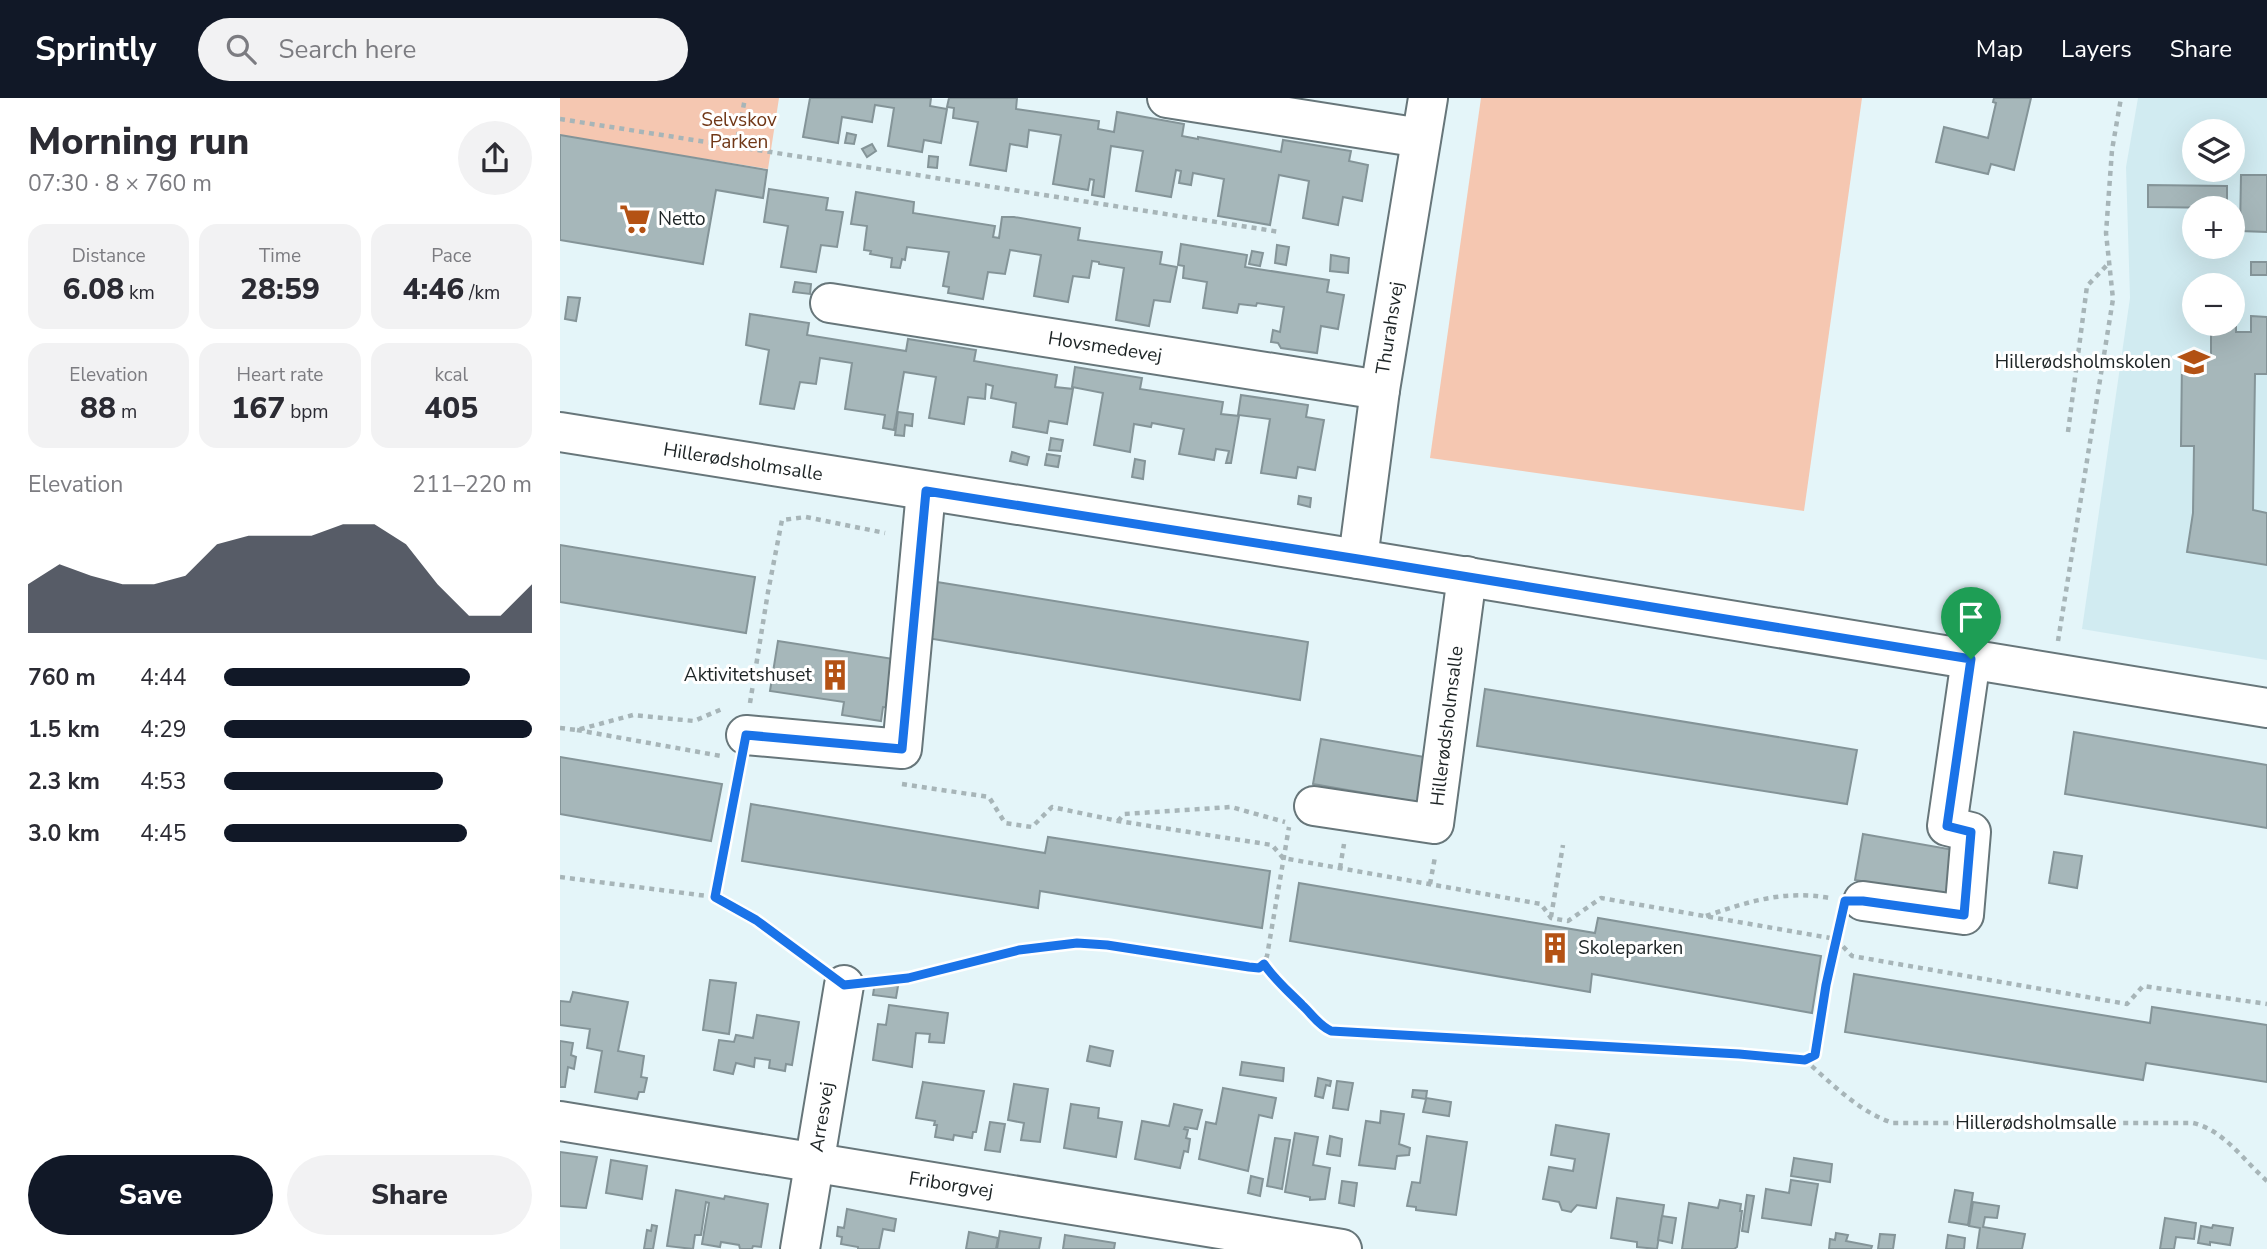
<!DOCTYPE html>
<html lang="en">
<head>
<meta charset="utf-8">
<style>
  body { margin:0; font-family:"Nunito Sans",sans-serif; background:#f2f2f3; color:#2b2b33; height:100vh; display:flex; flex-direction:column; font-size:26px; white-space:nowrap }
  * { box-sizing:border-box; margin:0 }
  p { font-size:23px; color:#7c7c81 }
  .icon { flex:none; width:38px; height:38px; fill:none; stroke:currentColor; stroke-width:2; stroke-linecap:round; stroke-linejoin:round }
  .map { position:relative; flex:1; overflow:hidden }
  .panel { display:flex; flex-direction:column; background:#fff; width:560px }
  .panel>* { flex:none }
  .tools { position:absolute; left:1622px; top:21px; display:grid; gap:14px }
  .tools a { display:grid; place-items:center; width:63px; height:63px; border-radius:50%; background:#fff; box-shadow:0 7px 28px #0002; font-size:35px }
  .pin { position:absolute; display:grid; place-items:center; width:60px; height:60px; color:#fff; margin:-72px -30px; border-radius:50% 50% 50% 0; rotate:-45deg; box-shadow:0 0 7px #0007 }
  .pin .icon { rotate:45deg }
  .round { display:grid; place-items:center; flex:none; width:74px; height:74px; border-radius:37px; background:#f2f2f3 }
  .headline { display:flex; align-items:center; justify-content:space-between; height:119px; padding:0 28px }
  h1 { font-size:38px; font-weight:800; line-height:52px }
  .figures { display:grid; grid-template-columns:repeat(3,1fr); gap:10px; height:119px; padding:7px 28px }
  .figures div { display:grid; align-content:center; border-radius:18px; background:#f2f2f3; text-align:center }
  .figures b { font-size:30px; font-weight:800 }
  .figures small { font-size:19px; font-weight:400 }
  .figures p { font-size:19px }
  .chart { height:196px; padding:14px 28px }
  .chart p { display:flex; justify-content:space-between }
  .chart svg { width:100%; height:126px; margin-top:7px; fill:#111827; opacity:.7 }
  .cta { display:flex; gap:14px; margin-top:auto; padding:14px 28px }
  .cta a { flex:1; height:80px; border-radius:42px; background:#111827; color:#fff; font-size:28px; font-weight:800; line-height:80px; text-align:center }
  .cta a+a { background:#f2f2f3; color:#2b2b33 }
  ul { padding:0 28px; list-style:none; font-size:23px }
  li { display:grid; grid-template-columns:112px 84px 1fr; align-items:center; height:52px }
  li i { height:18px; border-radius:9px; background:#111827 }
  header { display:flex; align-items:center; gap:42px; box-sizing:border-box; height:98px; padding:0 35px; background:#111827; color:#fff }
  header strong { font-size:33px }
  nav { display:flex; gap:38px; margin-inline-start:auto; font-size:24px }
  .search { width:490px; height:63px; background:#f2f2f3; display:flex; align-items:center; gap:18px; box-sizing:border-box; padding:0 24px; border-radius:38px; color:#7c7c81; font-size:26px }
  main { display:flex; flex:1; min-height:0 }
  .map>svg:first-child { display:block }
</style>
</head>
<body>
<header>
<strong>Sprintly</strong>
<div class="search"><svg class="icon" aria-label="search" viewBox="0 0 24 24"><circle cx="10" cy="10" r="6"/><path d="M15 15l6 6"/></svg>Search here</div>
<nav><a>Map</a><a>Layers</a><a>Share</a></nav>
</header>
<main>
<section class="panel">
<div class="headline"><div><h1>Morning run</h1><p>07:30 · 8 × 760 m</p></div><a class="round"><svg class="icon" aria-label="share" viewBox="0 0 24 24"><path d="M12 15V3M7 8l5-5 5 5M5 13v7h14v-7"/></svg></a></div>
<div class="figures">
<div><p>Distance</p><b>6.08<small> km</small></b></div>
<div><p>Time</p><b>28:59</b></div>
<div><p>Pace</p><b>4:46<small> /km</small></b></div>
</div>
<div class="figures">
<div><p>Elevation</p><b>88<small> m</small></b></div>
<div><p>Heart rate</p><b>167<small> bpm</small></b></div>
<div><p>kcal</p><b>405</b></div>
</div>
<div class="chart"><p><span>Elevation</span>211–220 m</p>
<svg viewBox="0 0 160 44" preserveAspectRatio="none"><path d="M0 44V27L10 20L20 24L30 27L40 27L50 24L60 13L70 10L80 10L90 10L100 6L110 6L120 13L130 27L140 38L150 38L160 27V44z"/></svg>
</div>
<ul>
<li><b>760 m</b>4:44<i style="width:80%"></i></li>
<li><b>1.5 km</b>4:29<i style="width:100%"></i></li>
<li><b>2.3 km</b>4:53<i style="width:71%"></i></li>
<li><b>3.0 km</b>4:45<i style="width:79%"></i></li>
</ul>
<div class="cta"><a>Save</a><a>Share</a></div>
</section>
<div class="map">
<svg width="1707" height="1151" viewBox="0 0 1707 1151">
  <rect width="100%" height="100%" fill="#e4f5f9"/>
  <path fill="#d1ebf1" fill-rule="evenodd" d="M1578 0H1707V562L1522 531 1570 200 1566 69ZM1634 33H1673V72H1634ZM1634 110H1673V149H1634ZM1634 187H1673V226H1634Z"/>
  <g fill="#f5c7b1">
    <polygon points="0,0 219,0 208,71 0,38"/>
    <polygon points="921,0 1302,0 1244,413 870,360"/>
  </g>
  <g fill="#a6b7ba" stroke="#849498" stroke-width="2">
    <polygon points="250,0 371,0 370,8 387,11 381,45 364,42 362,54 328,48 334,10 315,7 312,24 282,19 278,45 243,39"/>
    <polygon points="389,0 457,0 456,11 539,23 538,31 554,34 557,14 624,26 622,38 638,41 638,39 721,54 723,42 791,53 789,63 808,67 802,103 783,99 778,127 743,120 749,83 719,77 710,127 658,118 664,81 633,75 631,87 619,85 621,73 616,72 611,99 576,93 583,53 551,48 544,99 532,97 534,82 530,81 528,92 493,86 501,37 469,32 467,49 450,46 446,73 410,67 418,24 393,20 394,10 387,9"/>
    <polygon points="1434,0 1471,0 1454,72 1431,66 1428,76 1376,64 1384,29 1428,40 1436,5 1433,4"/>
    <polygon points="287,35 296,37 294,46 285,45"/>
    <polygon points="0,37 207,72 203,100 156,92 143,166 0,142"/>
    <polygon points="312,46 316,53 307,59 302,51"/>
    <polygon points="369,58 378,59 377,70 368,69"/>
    <polygon points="1681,77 1707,77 1707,134 1680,133"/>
    <polygon points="1588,87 1667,88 1667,110 1588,109"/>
    <polygon points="209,91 268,100 266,112 283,114 277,149 261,147 256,174 221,169 228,128 204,124"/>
    <polygon points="296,94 354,104 353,115 435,128 433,139 439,140 442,119 454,119 520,130 518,142 602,154 600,166 617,169 610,204 594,202 589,228 556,222 564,170 539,166 539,164 532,163 529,180 513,178 508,204 474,198 481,157 450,152 445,176 428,174 423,201 388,195 389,189 383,188 389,154 347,149 345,162 342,161 340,170 331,169 332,160 310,156 311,153 304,152 307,128 291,126"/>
    <polygon points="621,146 687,157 685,169 769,182 767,194 784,197 778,231 761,228 757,255 721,250 718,245 711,244 713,232 720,234 724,209 697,205 696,208 679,206 677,215 643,210 647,184 623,180 624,168 618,167"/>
    <polygon points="717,147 729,149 726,167 715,165"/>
    <polygon points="692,153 703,155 700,168 689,166"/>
    <polygon points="771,157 789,160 788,175 770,173"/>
    <rect x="1691" y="164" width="16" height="13"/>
    <polygon points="235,184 251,186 250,196 233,194"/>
    <polygon points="8,199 20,200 16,223 5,221"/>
    <polygon points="190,216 249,225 247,237 346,253 348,241 416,252 414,263 497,277 495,289 513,291 507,326 489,323 487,335 453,329 456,305 431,300 433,288 426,286 425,301 408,299 404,326 369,320 376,279 344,274 334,332 323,330 325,317 285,311 292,265 260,260 256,286 240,284 234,311 200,306 209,252 186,247"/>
    <polygon points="1691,218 1707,219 1707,276 1695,276 1693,412 1707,415 1707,467 1627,454 1633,415 1634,348 1621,348 1622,261 1651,261 1651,229 1676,229 1676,234 1691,234"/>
    <polygon points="515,269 582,280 580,291 663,304 661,316 679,318 671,365 666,365 669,353 656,351 654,362 619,356 624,331 592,325 591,329 574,326 570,354 534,347 543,295 512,289"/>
    <polygon points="681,297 748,307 746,319 764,322 755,372 738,369 736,380 701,375 710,321 678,317"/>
    <polygon points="338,314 353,316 352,328 345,327 344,338 335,337"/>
    <polygon points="491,340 503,342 501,353 489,352"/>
    <polygon points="452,354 469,359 467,367 450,363"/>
    <polygon points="487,356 500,358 498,369 485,367"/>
    <polygon points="575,361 585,363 583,381 572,379"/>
    <polygon points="739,398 751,400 750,409 738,406"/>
    <polygon points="0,447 195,479 186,535 0,504"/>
    <polygon points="377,484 748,544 740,602 367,540"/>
    <polygon points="218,543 340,562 332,610 323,609 321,623 282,617 284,604 210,593"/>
    <polygon points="925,591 1297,652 1287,706 917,648"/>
    <polygon points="1514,634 1707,667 1707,730 1505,696"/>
    <polygon points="761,641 876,661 868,706 753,686"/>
    <polygon points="0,659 162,686 151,743 0,716"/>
    <polygon points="191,706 485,755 488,739 710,773 702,830 480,793 478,810 182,763"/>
    <polygon points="1303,736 1394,752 1386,797 1295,782"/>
    <polygon points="1494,754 1522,758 1517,790 1489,785"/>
    <polygon points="739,785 1035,835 1038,820 1261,858 1252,915 1032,876 1030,894 730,843"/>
    <polygon points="1294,876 1590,925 1592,909 1707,927 1707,984 1586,965 1583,982 1285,934"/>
    <polygon points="150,882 176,885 169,936 143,932"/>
    <polygon points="315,884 338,888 336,900 313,897"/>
    <polygon points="13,894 68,904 58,953 84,958 81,979 87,980 84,994 79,994 77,1001 35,994 42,953 27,950 30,931 0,927 0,903 10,904"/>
    <polygon points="329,907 388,915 384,945 369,944 370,936 356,935 352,969 313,962 318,926 326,927"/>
    <polygon points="197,917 239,924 232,967 226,966 225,973 209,970 210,962 195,960 194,969 176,965 173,976 154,972 159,942 174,944 176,937 193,940"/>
    <polygon points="0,943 13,945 11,957 16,959 14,971 8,969 5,989 0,989"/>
    <polygon points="530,948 553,953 550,968 527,963"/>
    <polygon points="682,964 724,970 723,983 680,977"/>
    <polygon points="758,980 771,983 770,988 766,987 763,1000 755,998"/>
    <polygon points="777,983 793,985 788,1012 773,1010"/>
    <polygon points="363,984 424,993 416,1034 413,1034 412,1040 394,1037 393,1042 375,1039 377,1027 374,1027 375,1023 356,1020"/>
    <polygon points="454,986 488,991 480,1044 461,1042 464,1025 448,1022"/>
    <polygon points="663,990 716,1000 712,1020 699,1017 688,1073 639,1061 646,1024 656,1026"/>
    <polygon points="853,992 867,993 866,1000 891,1004 889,1018 863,1014 866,1001 852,999"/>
    <polygon points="511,1006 539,1010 538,1020 562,1024 556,1059 504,1050"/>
    <polygon points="614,1006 642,1012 637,1031 625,1029 624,1031 628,1032 626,1040 630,1041 628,1054 624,1053 620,1070 575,1061 582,1023 609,1028"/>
    <polygon points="821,1013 844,1016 839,1046 850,1050 849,1057 837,1058 835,1071 799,1067 806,1023 820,1025"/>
    <polygon points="430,1024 445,1026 440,1054 425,1052"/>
    <polygon points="996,1027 1049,1036 1036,1110 1017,1107 1011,1114 1002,1112 999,1104 983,1101 989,1069 1013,1073 1015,1061 991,1057"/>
    <polygon points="735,1035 758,1039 753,1067 770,1070 765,1101 750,1102 750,1099 725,1094"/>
    <polygon points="770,1038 782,1041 780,1058 767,1056"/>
    <polygon points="867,1038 907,1044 896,1117 856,1112 856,1109 847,1108 852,1084 860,1085"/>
    <polygon points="715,1040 730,1042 722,1091 707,1088"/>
    <polygon points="0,1054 37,1059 26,1110 0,1108"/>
    <polygon points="1234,1060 1272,1066 1270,1084 1231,1078"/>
    <polygon points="51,1062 87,1068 82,1101 46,1095"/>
    <polygon points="691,1078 703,1081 700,1098 688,1095"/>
    <polygon points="1231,1082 1258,1086 1251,1127 1202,1120 1206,1091 1229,1095"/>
    <polygon points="782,1083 797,1085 794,1108 779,1105"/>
    <polygon points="116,1092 164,1101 165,1098 208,1106 201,1149 193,1148 192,1151 180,1151 179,1147 161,1144 160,1149 142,1146 149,1105 146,1104 141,1137 135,1137 133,1151 107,1148"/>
    <polygon points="1395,1092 1413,1095 1408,1127 1389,1124"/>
    <polygon points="1187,1097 1194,1098 1188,1134 1182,1133"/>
    <polygon points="1057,1100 1104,1107 1097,1151 1077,1149 1077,1144 1051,1140"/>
    <polygon points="1160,1102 1181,1106 1180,1113 1182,1113 1177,1149 1174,1151 1122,1151 1129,1105 1158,1110"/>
    <polygon points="1413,1104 1439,1108 1437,1120 1425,1119 1423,1129 1465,1136 1462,1151 1417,1151 1420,1130 1409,1128"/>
    <polygon points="287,1111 336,1121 334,1133 323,1131 319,1151 298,1151 298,1149 281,1146 282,1139 277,1138 278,1129 284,1130"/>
    <polygon points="1102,1118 1116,1120 1112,1145 1098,1142"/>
    <polygon points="1605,1120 1636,1125 1634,1141 1616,1139 1614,1151 1600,1151"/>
    <polygon points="92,1127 97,1128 93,1151 84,1151 87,1132 91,1133"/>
    <polygon points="1653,1127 1673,1130 1670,1147 1650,1144 1650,1147 1638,1145 1641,1128 1652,1130"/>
    <polygon points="440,1133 481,1140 479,1151 437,1151"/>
    <polygon points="409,1134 438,1140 436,1151 406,1151"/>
    <polygon points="1276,1135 1288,1137 1286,1143 1312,1148 1311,1151 1269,1151 1270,1141 1275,1142"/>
    <polygon points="1320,1136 1335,1137 1333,1151 1318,1151"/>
    <polygon points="505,1137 555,1145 554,1151 503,1151"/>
    <polygon points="1388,1137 1405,1140 1404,1151 1386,1151"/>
  </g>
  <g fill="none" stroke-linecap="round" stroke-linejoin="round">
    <defs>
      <g id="minor">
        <polyline points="607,0 861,40"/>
        <polyline points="270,205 820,292"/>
        <polyline points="0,334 798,461 1707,610"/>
        <polyline points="798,461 820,292 868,0"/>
        <polyline points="186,637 342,651 366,393"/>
        <polyline points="754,708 874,726 907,478"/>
        <polyline points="1303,803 1404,817 1411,734 1387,728 1411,561"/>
        <polyline points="0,1023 782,1151"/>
        <polyline points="240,1151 284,887"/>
      </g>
    </defs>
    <use href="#minor" stroke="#67767a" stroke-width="42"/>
    <g stroke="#a7b5b8" stroke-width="4.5" stroke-dasharray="5 5" stroke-linecap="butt">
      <polyline points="0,21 720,134"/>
      <polyline points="176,49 185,0"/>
      <polyline points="1508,334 1527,188 1548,166"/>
      <polyline points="1498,543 1553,201 1546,135 1552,52 1561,0"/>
      <polyline points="190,605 208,494 222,422 246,419 325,435"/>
      <polyline points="0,630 17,632 73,617 134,623 162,611"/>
      <polyline points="17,632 161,658"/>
      <polyline points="179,669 155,799 196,822 259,868"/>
      <polyline points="342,686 429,699 445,725 472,729 492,709 558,723 712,747 723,760 981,806 991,820 1008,823 1041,800 1276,841 1292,858 1567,906 1583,888 1707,906"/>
      <polyline points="558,723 564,716 671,709 725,724"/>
      <polyline points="780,770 784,746"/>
      <polyline points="0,779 155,799"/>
      <polyline points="870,786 875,759"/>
      <path d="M1146 818C1190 803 1224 792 1270 800"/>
      <polyline points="991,819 1003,747"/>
      <path d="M703 866C715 882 728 893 742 907 752 916 758 927 771 933L1022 946 1245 962C1271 985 1299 1014 1333 1025H1633C1664 1032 1684 1063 1707 1083"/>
      <polyline points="317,883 348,880 459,852 527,845 699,870 704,865 707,858 729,729"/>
      <polyline points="1245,962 1255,957 1266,887 1280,825"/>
    </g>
    <use href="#minor" stroke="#fff" stroke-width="38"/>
  </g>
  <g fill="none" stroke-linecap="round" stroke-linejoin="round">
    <defs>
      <path id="route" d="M366 393 798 461 1411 561 1387 728 1411 734 1404 817 1303 803H1285L1266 887 1255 957 1245 962 1179 956 771 933C758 927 752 916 742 907 728 893 715 882 704 866L699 870 689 869 547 847 517 845 459 852 348 880 284 887 196 822 155 799 186 637 342 651Z"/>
    </defs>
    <use href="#route" stroke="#fff" stroke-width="14"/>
    <use href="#route" stroke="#1a73e8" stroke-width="9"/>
  </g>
  <defs>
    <symbol id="supermarket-bare" viewBox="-9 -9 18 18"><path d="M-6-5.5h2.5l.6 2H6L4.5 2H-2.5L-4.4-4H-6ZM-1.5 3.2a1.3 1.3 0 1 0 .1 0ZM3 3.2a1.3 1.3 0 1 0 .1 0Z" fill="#b45214" stroke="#fff" stroke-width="2.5" paint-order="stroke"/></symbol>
    <symbol id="school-bare" viewBox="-9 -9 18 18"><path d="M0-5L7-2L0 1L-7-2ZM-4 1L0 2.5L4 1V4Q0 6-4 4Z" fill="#b45214" stroke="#fff" stroke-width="2.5" paint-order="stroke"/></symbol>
    <symbol id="building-bare" viewBox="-9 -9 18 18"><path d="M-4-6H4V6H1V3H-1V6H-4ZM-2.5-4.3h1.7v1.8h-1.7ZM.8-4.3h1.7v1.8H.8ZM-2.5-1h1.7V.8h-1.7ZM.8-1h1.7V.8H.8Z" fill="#b45214" stroke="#fff" stroke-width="2.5" paint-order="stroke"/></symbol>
  </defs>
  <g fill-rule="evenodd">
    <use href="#supermarket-bare" x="53" y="99" width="44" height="44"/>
    <use href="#school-bare" x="1612" y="242" width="44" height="44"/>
    <use href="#building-bare" x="253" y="555" width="44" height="44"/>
    <use href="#building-bare" x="973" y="828" width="44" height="44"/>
  </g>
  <g text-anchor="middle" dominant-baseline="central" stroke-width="6" stroke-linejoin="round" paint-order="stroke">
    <g font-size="19" fill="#703717" stroke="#fff">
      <text x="179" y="22">Selvskov<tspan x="179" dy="22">Parken</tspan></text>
    </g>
    <g font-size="19" fill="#1d2425" stroke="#fff" text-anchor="start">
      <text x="98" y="121">Netto</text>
      <text x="1611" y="264" text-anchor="end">Hillerødsholmskolen</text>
      <text x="252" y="577" text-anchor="end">Aktivitetshuset</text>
      <text x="1018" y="850">Skoleparken</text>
    </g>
    <g font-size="19" fill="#1d2425" stroke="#fff">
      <text transform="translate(830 230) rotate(-81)">Thurahsvej</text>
      <text transform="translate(545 249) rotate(9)">Hovsmedevej</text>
      <text transform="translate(183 364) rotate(9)">Hillerødsholmsalle</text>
      <text transform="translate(887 628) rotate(-83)">Hillerødsholmsalle</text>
      <text transform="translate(262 1019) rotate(-81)">Arresvej</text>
      <text x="1476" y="1025">Hillerødsholmsalle</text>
      <text transform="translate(391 1087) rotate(9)">Friborgvej</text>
    </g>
  </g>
</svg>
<div class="tools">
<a><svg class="icon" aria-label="layers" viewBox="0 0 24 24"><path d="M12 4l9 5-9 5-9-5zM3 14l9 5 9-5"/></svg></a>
<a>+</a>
<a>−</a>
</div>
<div class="pin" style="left:1411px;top:561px;background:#1e9e55"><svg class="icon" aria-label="arrive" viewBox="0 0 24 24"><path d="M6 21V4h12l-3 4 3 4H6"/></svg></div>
</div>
</main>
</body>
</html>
